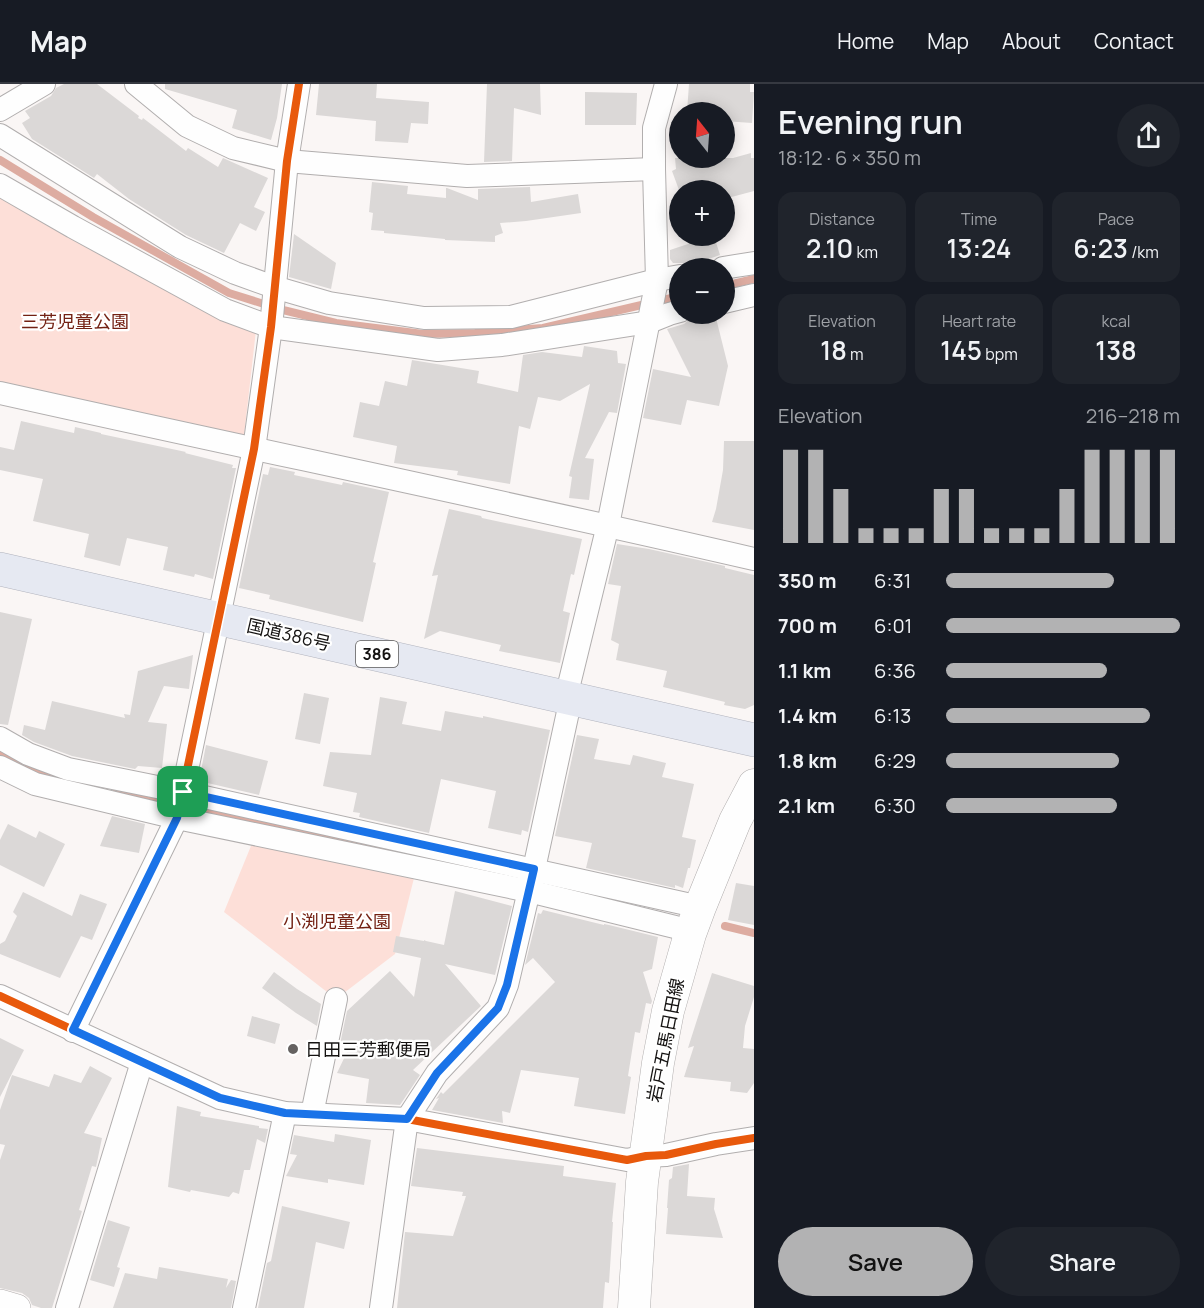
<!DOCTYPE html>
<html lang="en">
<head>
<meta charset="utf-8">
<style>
  body { margin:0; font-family:Manrope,"Noto Sans JP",sans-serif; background:#20242c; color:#f1f3f6; height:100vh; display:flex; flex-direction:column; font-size:22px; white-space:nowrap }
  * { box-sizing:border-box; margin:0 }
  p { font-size:20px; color:#9ea1a6 }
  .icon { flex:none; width:33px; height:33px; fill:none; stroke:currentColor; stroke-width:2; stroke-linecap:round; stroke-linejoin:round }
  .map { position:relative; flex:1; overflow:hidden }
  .drawer { display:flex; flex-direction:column; background:#171b24; width:450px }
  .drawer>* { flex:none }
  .needle { width:39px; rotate:343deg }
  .fabs { position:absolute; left:669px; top:18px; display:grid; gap:12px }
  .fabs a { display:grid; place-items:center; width:66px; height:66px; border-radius:50%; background:#171b24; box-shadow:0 3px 15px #0003; font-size:30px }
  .pin { position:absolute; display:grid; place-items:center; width:51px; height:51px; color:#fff; margin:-26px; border-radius:12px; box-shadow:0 3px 9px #0006 }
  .round { display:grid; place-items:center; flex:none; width:63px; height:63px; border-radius:32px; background:#20242c }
  .overview { display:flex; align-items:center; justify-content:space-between; height:102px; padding:0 24px }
  h1 { font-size:33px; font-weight:600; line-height:45px }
  .figures { display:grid; grid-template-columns:repeat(3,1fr); gap:9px; height:102px; padding:6px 24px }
  .figures div { display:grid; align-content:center; border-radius:15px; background:#20242c; text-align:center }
  .figures b { font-size:26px; font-weight:600 }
  .figures small { font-size:16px; font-weight:400 }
  .figures p { font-size:16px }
  .chart { height:168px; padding:12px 24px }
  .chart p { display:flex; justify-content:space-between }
  .chart svg { width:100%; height:108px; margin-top:6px; stroke:#b2b2b3; stroke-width:6 }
  .cta { display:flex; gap:12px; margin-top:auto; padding:12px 24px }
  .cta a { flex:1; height:69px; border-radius:36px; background:#b2b2b3; color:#111; font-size:24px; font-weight:600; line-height:69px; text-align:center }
  .cta a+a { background:#20242c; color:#f1f3f6 }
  ul { padding:0 24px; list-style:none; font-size:20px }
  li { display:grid; grid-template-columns:96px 72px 1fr; align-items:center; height:45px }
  li i { height:15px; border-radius:8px; background:#b2b2b3 }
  header { display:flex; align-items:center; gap:36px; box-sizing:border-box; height:84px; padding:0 30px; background:#171b24; border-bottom:2px solid #363941 }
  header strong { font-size:28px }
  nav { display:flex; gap:33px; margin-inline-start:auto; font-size:21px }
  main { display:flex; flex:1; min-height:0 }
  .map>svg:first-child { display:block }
</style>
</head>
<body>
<header>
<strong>Map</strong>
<nav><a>Home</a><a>Map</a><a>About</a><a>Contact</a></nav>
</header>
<main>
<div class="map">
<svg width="754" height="1224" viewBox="0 0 754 1224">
  <rect width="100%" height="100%" fill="#faf6f5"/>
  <g fill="#fddfd8">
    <polygon points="0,109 256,246 244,352 0,298"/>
    <polygon points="253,757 415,790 395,870 336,915 224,828"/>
  </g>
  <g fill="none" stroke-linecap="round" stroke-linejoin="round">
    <g stroke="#ddaca1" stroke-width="8">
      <polyline points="0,76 93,133 229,209 283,226 336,239 423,250 475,249 543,244 680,212"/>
      <polyline points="724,202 754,195"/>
      <polyline points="0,667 37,688 62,693"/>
      <polyline points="117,706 451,780"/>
      <polyline points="725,842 754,849"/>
    </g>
  </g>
  <g fill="#dbd8d7">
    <polygon points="64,0 97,0 139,32 138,34 142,36 143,34 186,67 188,64 218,83 223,74 268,94 254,123 265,128 256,147 240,139 224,169 186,151 129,115 97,90 94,94 32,55 22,39 30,34 25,27 51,12 56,4"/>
    <polygon points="165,0 282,0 277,34 271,56 232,44 237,26 165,5"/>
    <polygon points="319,0 377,0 376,14 429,18 428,40 411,39 408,59 375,57 376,37 316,31"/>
    <polygon points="487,0 540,0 541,31 514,24 512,77 484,78"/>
    <polygon points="689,0 750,0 750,8 754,8 752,39 724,37 724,28 687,28"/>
    <polygon points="585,8 637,9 636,41 585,41"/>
    <polygon points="751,69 751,74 754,74 754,107 724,115 724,106 679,106 672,87 676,85 675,74 733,74"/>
    <polygon points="372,98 408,102 407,110 446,114 446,104 447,104 478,116 478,105 530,103 531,118 578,110 581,129 526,137 500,139 503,149 495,152 495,158 445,156 445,155 384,149 384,147 371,146 373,129 369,128"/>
    <polygon points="294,150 336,179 331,205 289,193"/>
    <polygon points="688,152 714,152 720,171 689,182 684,179 673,179 670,175 670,166 691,159"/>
    <polygon points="715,230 728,282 719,322 687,316 681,341 643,334 653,285 691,293 667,245 684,240 690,235"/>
    <polygon points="584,262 617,267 618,279 626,280 617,329 609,328 585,374 594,375 589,416 569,414 572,393 569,392 590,300 560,317 538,313 530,345 519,342 510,400 457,391 458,387 394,379 397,362 353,353 360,318 379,322 385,297 407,302 412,276 479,287 477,299 518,308 523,271 542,268 582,273"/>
    <polygon points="21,337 74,349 75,343 101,349 101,350 186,368 185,369 233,381 232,384 236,384 213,495 195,490 194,493 163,486 168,463 127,454 120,482 84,473 89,450 33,437 43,395 0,386 0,363 14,366"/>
    <polygon points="724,357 754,357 754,446 712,438 716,425 723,386"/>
    <polygon points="270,383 295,388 294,391 342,401 343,398 389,408 373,478 376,479 363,538 269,515 270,511 239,504 263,390 268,391"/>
    <polygon points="449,425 481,432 482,434 582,455 574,491 571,490 563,527 570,529 560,579 499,567 501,561 440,547 424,555 438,491 432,492"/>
    <polygon points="617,460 649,465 725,482 725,484 754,491 754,621 745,625 724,621 725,618 663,603 667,587 616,576 619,560 611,556 621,502 608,500"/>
    <polygon points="0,528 32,535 8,641 0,640"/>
    <polygon points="193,571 189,605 164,602 148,638 167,640 162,684 138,682 135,685 72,672 34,658 22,651 24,641 45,646 52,617 125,634 124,630 130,631 138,587"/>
    <polygon points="304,609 329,614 320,660 295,655"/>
    <polygon points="380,613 407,618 402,640 441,647 445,627 483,634 483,632 550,646 528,748 522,746 521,751 488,744 496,707 441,695 429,749 359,733 360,729 353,728 357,709 323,702 330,668 371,671"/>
    <polygon points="577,651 599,655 594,675 630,681 633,671 666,679 662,693 694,700 682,753 696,756 690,784 688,784 683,804 675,801 675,804 586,784 592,759 555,752"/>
    <polygon points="206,661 268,677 259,711 199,697"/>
    <polygon points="112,732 145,740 139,769 100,762"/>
    <polygon points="8,740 36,754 39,747 65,760 44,803 0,781 0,756"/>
    <polygon points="736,799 754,802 754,841 728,836"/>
    <polygon points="455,807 512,822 495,891 445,880 481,922 413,986 420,991 400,1021 366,1019 369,995 337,989 349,964 340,960 347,927 390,887 414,913 421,874 393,868 396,852 424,857 424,856 426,857 444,861"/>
    <polygon points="23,808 72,832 80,810 107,820 92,856 81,852 60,894 0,870 0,860 5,857 17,832 13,828"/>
    <polygon points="543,826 604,841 604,840 609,841 658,853 652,885 643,888 652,917 651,920 646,919 640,949 635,948 628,992 631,993 625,1030 574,1022 579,994 521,986 510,1029 502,1027 503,1039 432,1026 439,1014 436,1015 441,1008 443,1010 555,898 533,874 525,881 538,829 541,830"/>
    <polygon points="274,888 297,905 321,920 317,942 296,929 262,904"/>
    <polygon points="712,889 754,902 754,913 745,942 743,964 754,965 754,999 747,1009 730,1007 731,998 684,993 694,962 688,964"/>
    <polygon points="252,932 280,940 275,960 247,952"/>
    <polygon points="0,954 24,966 0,1013"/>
    <polygon points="90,982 112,994 84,1049 102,1054 96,1083 92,1082 79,1126 82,1127 52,1224 41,1224 32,1221 29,1214 22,1209 0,1204 0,1076 5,1061 0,1060 0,1026 12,991 49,1003 54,990 81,999"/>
    <polygon points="177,1022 201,1028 200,1032 259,1042 259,1044 268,1045 265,1059 257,1055 250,1086 244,1086 239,1110 233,1108 229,1113 191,1106 190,1108 168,1103"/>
    <polygon points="335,1050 371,1056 364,1101 328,1095 328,1099 286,1092 297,1071 290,1070 294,1051 334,1058"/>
    <polygon points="417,1064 564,1082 563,1092 616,1099 612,1138 613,1138 609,1199 605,1198 603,1224 397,1224 405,1148 453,1152 466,1112 462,1112 463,1108 411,1102"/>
    <polygon points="689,1080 687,1112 715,1114 714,1125 723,1154 666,1150 668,1124 667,1124 669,1096 672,1094 673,1083"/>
    <polygon points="282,1122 350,1138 344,1165 316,1158 304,1224 258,1224 267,1179 271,1177"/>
    <polygon points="108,1136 130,1143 117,1183 120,1184 114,1203 90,1196"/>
    <polygon points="159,1183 228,1195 226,1204 231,1196 236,1197 231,1224 113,1224 125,1189 157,1195"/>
  </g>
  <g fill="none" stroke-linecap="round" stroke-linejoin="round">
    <defs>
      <g id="minor">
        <polyline points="136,0 187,42 233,64 287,77 467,92 654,85"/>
        <polyline points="0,26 44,0"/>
        <polyline points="0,51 180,163 235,189 274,203 329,219 424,234 511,233 657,196 680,192"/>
        <polyline points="0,101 73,143 225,226 271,243 438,266 502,261 649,238 669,230 680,227"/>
        <polyline points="723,184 754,179"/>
        <polyline points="724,218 754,211"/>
        <path d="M0 309C251 365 503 417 754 475"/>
        <polyline points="566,613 608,441 657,196 654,85 654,44 666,0"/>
        <polyline points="0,654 28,670 68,685 182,708 700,823"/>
        <polyline points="0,683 35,700 177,734 529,807 675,843 690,850"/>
        <polyline points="0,912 220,1014 285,1029 407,1035 627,1076 646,1072 666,1071 716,1060 754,1054"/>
        <polyline points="73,947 177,734 254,365 271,243 287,77 299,0"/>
        <polyline points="312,1030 336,915"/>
        <polyline points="67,1224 142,978"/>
        <polyline points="244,1224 285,1029"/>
        <polyline points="381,1224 407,1035 437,989 498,924 507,901 534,785 571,614"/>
      </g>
      <polyline id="tertiary" points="0,1219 17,1224"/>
      <polyline id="secondary" points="634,1224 642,1098 658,979 668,927 690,850 700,823 735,737 754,701"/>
      <polyline id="trunk" points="0,485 754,656"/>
    </defs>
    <use href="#minor" stroke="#b1aeae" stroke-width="24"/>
    <use href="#tertiary" stroke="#b1aeae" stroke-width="28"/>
    <use href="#secondary" stroke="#b1aeae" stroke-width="33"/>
    <use href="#trunk" stroke="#b1b3bd" stroke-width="34"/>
    <use href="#minor" stroke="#fefefe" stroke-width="22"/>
    <use href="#tertiary" stroke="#fefefe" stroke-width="27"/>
    <use href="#secondary" stroke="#fefefe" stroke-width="32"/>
    <use href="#trunk" stroke="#e6e9f2" stroke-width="33"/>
    <defs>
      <g id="cycleway">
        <polyline points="0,912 220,1014 285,1029 407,1035 627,1076 646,1072 666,1071 716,1060 754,1054"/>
        <polyline points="73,947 177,734 254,365 271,243 287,77 299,0"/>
      </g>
    </defs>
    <use href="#cycleway" stroke="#fff" stroke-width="11"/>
    <use href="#cycleway" stroke="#e8590c" stroke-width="8"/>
  </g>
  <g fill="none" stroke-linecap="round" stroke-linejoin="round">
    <defs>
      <polygon id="route" points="183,708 534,785 507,901 498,924 437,989 407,1035 285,1029 220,1014 73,946 177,734"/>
    </defs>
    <use href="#route" stroke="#fff" stroke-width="12"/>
    <use href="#route" stroke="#1a73e8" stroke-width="8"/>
  </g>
  <circle fill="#656261" stroke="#fff" stroke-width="2" cx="293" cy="965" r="6"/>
  <g text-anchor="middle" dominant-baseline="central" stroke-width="4.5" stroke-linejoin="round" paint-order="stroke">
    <rect fill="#fff" stroke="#5b5a59" stroke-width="1.5" x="356" y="557" width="42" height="26" rx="4.5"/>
    <g font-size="16" font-weight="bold" fill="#151312">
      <text x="377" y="570">386</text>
    </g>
    <g font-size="18" fill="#732113" stroke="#fff">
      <text x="75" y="237">三芳児童公園</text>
      <text x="337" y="837">小渕児童公園</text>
    </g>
    <g font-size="18" fill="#151312" stroke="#fff">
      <text transform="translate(289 550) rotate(13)">国道386号</text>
      <text transform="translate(665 956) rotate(-79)">岩戸五馬日田線</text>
    </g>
    <g font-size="18" fill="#151312" stroke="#fff" text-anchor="start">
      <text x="305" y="965">日田三芳郵便局</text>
    </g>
  </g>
</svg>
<div class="fabs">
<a><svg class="needle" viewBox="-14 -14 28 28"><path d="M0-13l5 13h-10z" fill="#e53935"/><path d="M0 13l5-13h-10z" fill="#9ea1a6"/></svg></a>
<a>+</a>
<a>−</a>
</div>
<div class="pin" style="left:183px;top:708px;background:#1e9e55"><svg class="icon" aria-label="arrive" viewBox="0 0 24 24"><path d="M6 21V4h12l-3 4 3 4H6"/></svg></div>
</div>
<section class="drawer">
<div class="overview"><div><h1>Evening run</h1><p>18:12 · 6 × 350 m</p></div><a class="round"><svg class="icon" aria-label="share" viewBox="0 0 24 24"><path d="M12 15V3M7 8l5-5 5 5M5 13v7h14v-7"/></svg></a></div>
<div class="figures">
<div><p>Distance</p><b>2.10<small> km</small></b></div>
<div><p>Time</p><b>13:24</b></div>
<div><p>Pace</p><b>6:23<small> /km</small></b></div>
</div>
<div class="figures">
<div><p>Elevation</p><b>18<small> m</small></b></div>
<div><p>Heart rate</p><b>145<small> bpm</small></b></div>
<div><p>kcal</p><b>138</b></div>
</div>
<div class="chart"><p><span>Elevation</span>216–218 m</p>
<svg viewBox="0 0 160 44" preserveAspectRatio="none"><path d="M5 44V6M15 44V6M25 44V22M35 44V38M45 44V38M55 44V38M65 44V22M75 44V22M85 44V38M95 44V38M105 44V38M115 44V22M125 44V6M135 44V6M145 44V6M155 44V6"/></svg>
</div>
<ul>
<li><b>350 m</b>6:31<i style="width:72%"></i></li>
<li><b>700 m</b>6:01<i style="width:100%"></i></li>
<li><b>1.1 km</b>6:36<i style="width:69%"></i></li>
<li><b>1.4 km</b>6:13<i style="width:87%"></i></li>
<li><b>1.8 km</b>6:29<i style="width:74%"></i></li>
<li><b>2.1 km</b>6:30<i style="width:73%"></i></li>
</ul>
<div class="cta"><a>Save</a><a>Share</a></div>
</section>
</main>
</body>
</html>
